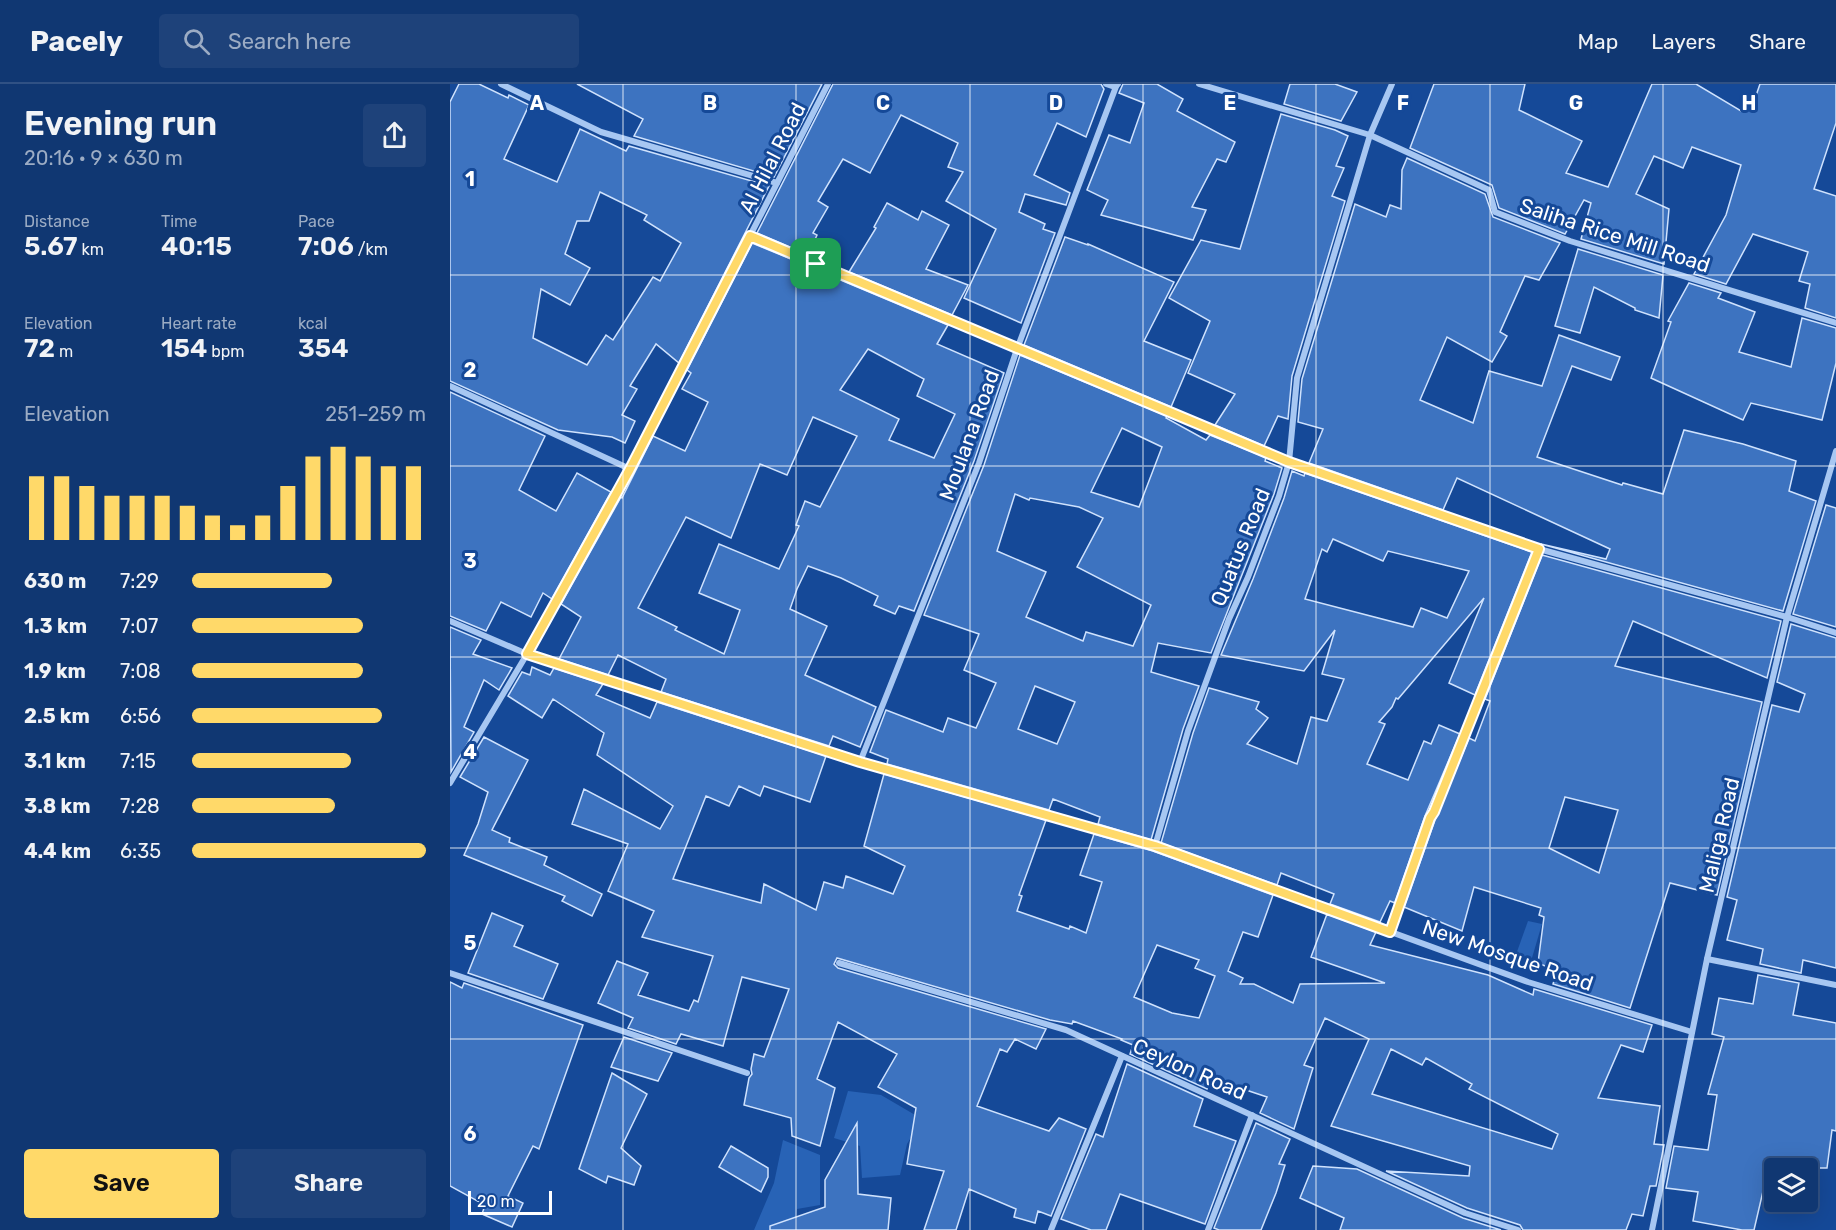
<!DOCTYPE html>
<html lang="en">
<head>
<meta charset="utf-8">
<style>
  body { margin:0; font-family:Rubik,sans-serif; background:#1e427a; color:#f1f3f6; height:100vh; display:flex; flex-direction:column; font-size:22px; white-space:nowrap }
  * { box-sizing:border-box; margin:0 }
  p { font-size:20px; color:#9cacc4 }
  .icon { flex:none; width:33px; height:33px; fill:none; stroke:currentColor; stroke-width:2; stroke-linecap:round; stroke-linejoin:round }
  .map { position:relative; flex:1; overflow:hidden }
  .drawer { display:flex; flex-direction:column; background:#103772; width:450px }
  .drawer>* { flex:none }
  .tools { position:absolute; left:1314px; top:1074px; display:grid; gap:12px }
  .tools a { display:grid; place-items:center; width:54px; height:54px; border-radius:6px; background:#103772; box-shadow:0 6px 24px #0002,0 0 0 2px #305184; font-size:30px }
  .scale { position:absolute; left:18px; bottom:15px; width:84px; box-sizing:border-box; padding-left:6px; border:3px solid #fff; border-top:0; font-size:16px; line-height:21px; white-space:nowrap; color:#fff; -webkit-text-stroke:4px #154998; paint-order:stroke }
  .pin { position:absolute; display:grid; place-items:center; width:51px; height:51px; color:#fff; margin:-26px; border-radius:12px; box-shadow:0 3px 9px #0006 }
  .round { display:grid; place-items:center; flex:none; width:63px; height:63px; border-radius:6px; background:#1e427a }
  .summary { display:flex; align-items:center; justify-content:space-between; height:102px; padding:0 24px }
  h1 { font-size:33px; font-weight:600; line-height:45px }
  .metrics { display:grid; grid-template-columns:repeat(3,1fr); gap:9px; height:102px; padding:6px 24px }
  .metrics div { display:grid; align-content:center }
  .metrics b { font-size:26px; font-weight:600 }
  .metrics small { font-size:16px; font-weight:400 }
  .metrics p { font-size:16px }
  .chart { height:168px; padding:12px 24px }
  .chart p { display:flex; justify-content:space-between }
  .chart svg { width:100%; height:108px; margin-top:6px; stroke:#ffd969; stroke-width:6 }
  .primary-button { display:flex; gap:12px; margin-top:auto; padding:12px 24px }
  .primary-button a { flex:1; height:69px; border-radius:6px; background:#ffd969; color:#111; font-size:24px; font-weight:600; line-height:69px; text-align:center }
  .primary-button a+a { background:#1e427a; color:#f1f3f6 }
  ul { padding:0 24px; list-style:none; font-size:20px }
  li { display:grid; grid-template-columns:96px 72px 1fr; align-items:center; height:45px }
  li i { height:15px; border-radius:8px; background:#ffd969 }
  header { display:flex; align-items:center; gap:36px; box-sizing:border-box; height:84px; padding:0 30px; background:#103772; border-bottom:2px solid #305184 }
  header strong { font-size:28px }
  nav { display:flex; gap:33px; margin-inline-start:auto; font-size:21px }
  .search { width:420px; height:54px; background:#1e427a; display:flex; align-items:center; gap:15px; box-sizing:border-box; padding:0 21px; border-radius:6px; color:#9cacc4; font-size:22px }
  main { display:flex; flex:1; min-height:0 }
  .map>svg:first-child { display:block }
</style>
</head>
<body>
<header>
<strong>Pacely</strong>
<div class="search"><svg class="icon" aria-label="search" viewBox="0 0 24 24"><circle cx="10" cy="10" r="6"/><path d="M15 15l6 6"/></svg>Search here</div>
<nav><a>Map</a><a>Layers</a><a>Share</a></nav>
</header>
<main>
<section class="drawer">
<div class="summary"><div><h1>Evening run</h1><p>20:16 · 9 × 630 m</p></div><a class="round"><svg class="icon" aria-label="share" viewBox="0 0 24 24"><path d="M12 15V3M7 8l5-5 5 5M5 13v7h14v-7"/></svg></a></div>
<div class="metrics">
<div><p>Distance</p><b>5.67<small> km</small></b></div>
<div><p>Time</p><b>40:15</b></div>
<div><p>Pace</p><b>7:06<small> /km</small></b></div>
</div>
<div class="metrics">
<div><p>Elevation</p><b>72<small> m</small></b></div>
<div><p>Heart rate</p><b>154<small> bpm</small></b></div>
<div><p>kcal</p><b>354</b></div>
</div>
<div class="chart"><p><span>Elevation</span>251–259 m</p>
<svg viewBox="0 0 160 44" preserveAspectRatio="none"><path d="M5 44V18M15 44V18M25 44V22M35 44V26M45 44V26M55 44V26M65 44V30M75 44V34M85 44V38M95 44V34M105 44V22M115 44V10M125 44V6M135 44V10M145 44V14M155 44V14"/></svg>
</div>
<ul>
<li><b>630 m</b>7:29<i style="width:60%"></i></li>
<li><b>1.3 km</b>7:07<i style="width:73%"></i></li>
<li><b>1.9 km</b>7:08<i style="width:73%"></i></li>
<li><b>2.5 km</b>6:56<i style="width:81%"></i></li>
<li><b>3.1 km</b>7:15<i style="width:68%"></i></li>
<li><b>3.8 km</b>7:28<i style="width:61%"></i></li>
<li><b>4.4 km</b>6:35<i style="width:100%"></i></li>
</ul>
<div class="primary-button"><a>Save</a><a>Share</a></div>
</section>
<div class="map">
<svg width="1386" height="1146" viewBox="0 0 1386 1146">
  <rect width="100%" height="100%" fill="#154998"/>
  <g fill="#2863b6">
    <polygon points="1078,837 1092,840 1079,884 1063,879"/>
    <polygon points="398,1007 431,1011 472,1035 457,1060 450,1091 412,1094 410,1062 384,1054"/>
    <polygon points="333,1056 370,1071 370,1121 347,1125 345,1146 304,1146 324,1099"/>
  </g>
  <g fill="#3d73c0" stroke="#cfe2fd" stroke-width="1.5" fill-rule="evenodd">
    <path d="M9 0H29L58 14 59 11 79 21 54 75 107 98 130 45 176 67 179 62 319 102 229 279 206 260 180 302 187 305 172 331 185 337 175 359 162 353 108 346 0 297V18ZM150 108 197 131 194 136 231 159 210 197 203 193 163 256 156 251 137 281 83 254 91 205 120 221 140 184 115 170 127 137H139Z"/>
    <polygon points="127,0 372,0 324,93 184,52 193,35"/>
    <polygon points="383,0 651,0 654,5 636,53 607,39 584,91 620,109 616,121 575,110 569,128 595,140 593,145 605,149 571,239 514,214 546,145 496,117 513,88 498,83 508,59 451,31 420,89 393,75 368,117 378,123 363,149 367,151 358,171 307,149"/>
    <polygon points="673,0 707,0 733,15 727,27 785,58 776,78 767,75 742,123 756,126 743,156 651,131 658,116 637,106 659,51 680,59 694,19 669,9"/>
    <polygon points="840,0 885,0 907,8 891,37 834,20"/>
    <polygon points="984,0 1075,0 1069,26 1132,57 1116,89 1158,103 1202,0 1246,0 1291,27 1293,23 1301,26 1310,0 1386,0 1386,39 1364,105 1386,112 1386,234 1355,224 1360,200 1349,197 1358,168 1303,150 1276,200 1244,190 1276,131 1291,81 1242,63 1233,84 1204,72 1186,110 1219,125 1214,180 1131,155 1141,119 1134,116 1115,150 1049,124 1042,101 960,64"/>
    <polygon points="831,30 885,46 898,52 886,82 894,84 882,112 895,117 842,292 838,335 828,332 814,362 765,341 785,310 738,289 760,237 719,214 751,156 790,165"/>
    <polygon points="957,74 1035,110 1043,133 1110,159 1089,196 1075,192 1050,248 1057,252 1042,278 997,253 970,316 1023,339 1039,287 1092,302 1109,251 1170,273 1161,296 1122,282 1087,373 1172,401 1173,399 1213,410 1234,346 1293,360 1346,377 1339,407 1366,417 1333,527 1091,460 1156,475 1160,465 1007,394 993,426 859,379 873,345 848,338 852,295 905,120 936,133 940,121 951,125 952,86"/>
    <polygon points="437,119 468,136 472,127 499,141 476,185 518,201 502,231 399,188 426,144 424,143"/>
    <polygon points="615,153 638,161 638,160 724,198 694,257 741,276 721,323 574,261"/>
    <path d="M302 159 353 180V182L374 189 498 241 487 260 554 289 524 377 464 527 449 522 445 530 424 521 428 512 391 494 358 482 347 505 340 525 377 542 355 591 426 623 410 663 383 652 379 662 211 608 216 595 168 571 158 591 109 575 131 533 111 520 171 413 172 414 203 352 235 367 258 318 232 305 241 289 237 286ZM418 265 474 295 467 312 505 330 484 374 439 356 449 335 390 306ZM363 333 407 352 370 423 355 417 346 441 349 442 329 485 269 460 249 509 290 526 274 570 225 546 227 543 188 524 236 433 281 454 310 380 337 391Z"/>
    <polygon points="1128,165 1213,191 1209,234 1185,226 1185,224 1144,203 1130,249 1105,242"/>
    <polygon points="1239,199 1271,209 1268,214 1305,228 1289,268 1341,283 1352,234 1386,244 1386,279 1372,336 1301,319 1293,336 1201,294 1221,238 1218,237"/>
    <path d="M570 271 717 332 716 334 756 356 760 351 810 371 816 374 815 377 832 384 824 410 761 569 708 559 701 588 749 602 733 645 701 756 648 740 650 733 603 715 599 726 437 680 438 675 420 668 436 626 493 648 498 634 526 644 546 599 514 586 529 550 474 531 534 381ZM672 344 712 363 689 423 641 408ZM565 410 579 416 580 414 629 423 653 434 627 483 701 521 683 562 636 548 633 557 576 533 596 488 547 467ZM585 602 625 618 607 660 568 645Z"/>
    <polygon points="0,308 95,352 69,406 106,427 127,389 161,408 102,515 93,509 81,533 51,518 36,547 0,532"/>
    <path d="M842 387 854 392 855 389 1082 468 1025 611 999 599 1034 514 948 615 946 614 942 623 929 638 935 640 917 680 958 696 974 657 981 660 989 641 1010 650 975 732 945 819 940 817 930 838 880 820 884 810 831 789 827 801 711 759 743 649 759 604 809 618 806 625 818 634 797 660 847 680 861 633 877 637 894 595 872 590 885 546 854 587 771 571 803 495 834 414ZM883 455 933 477 938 467 1019 487 997 534 971 524 963 543 855 515 872 465 877 468Z"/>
    <polygon points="1376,421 1386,424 1386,543 1343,530"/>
    <path d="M1092 471 1331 537 1317 594 1183 537 1165 582 1312 618 1267 811 1220 799 1180 924 1103 900 1107 887 1088 879 1094 833 1089 831 1091 824 1024 803 1012 847 954 823 985 736 1019 654 1025 657 1040 617 1035 615ZM1115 713 1168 726 1149 789 1099 764Z"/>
    <polygon points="1341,540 1386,554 1386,884 1353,876 1351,889 1310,880 1313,865 1277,856 1287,816 1277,813 1322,621 1349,628 1355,610 1327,598"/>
    <polygon points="0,543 31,556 23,570 62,584 49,606 34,596 14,643 24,648 1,688"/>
    <path d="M82 583 100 591 104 584 153 600 146 611 200 634 207 618 376 672 360 718 314 702 310 712 289 702 279 722 256 712 223 795 311 819 314 800 366 826 374 798 393 804 396 792 443 810 455 782 414 762 434 690 596 736 569 811 572 812 567 827 619 845 620 842 636 849 652 798 630 791 644 750 703 767 823 811 808 853 793 848 778 887 793 894 790 900H804L843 919 850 900 935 899 861 873 877 830 926 848 920 861 1038 891 1083 911 1084 905 1202 941 1193 968 1171 961 1148 1014 1210 1022 1204 1060 1214 1061 1206 1102H1200L1193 1132 1182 1130 1176 1146H1073L1070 1141 1017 1124 936 1087 1019 1092 1020 1082 881 1042 919 955 875 934 854 981 863 984 844 1045 810 1029 817 1013 760 994 757 1005 680 970 683 961 671 956 672 955 623 937 622 940 600 936 387 874 384 880 388 884 596 945 586 965 565 955 557 968 550 965 527 1022 599 1047 609 1034 636 1045 601 1132 588 1127 585 1139 564 1133 566 1125 519 1105 506 1146H474L494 1087 457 1080 466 1024 428 1003 447 970 388 938 367 995 385 1004 370 1062 342 1052 341 1034 294 1021 299 994 302 990 301 985 304 970 314 973 339 905 292 893 273 962 231 950 226 960 178 944 183 934 148 919 167 877 198 889 188 911 239 927 244 916 248 918 263 872 192 853 204 827 158 807 178 760 122 740 134 705 210 745 223 722 147 671 154 649 103 615 92 634 58 612 72 588 80 591ZM707 861 749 876 745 884 765 892 749 934 722 929 684 913ZM941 965 972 981 976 974 1022 1000 1019 1005 1108 1050 1102 1065 922 1010Z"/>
    <polygon points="34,653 78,676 42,746 60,754 59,758 97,773 94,781 152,810 142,832 112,817 115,812 14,771 28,740 38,708 10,693"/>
    <polygon points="42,829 73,842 64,862 108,880 93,915 18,889"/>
    <polygon points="1308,891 1349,899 1343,931 1386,939 1386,1047 1382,1046 1377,1084 1324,1084 1324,1105 1314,1103 1304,1146 1292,1146 1243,1137 1248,1108 1216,1104 1224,1062 1258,1066 1267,1011 1258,1010 1274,953 1262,950 1269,914 1303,920"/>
    <polygon points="0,898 12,904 14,899 133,941 89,1065 83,1062 58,1112 73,1119 62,1143 32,1130 35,1121 0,1102"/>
    <polygon points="174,953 222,969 208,997 161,983"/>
    <polygon points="677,980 753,1015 744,1042 786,1057 755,1140 670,1110 656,1146 641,1146 611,1135 646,1050 653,1053"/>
    <polygon points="162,989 197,1010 171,1064 191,1082 184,1101 158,1092 156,1099 129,1085"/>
    <polygon points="407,1039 408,1110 441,1114 438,1146 320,1146 320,1142 375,1123 375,1096"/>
    <polygon points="806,1039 840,1055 829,1080 835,1081 826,1109 811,1146 769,1146 764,1144"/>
    <polygon points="281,1062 318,1084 318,1093 311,1108 269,1083"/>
    <polygon points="863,1082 907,1085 1013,1134 1051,1146 890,1146 894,1134 850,1114"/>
  </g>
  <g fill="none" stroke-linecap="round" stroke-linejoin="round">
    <g stroke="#a7c7f2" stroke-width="6">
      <polyline points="51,0 151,48 327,99"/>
      <polyline points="656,0 665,3 668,0"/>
      <polyline points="749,0 920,51 1039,106 1045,128 1120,157 1386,239"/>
      <polyline points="300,152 839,378 1089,465 1337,533 1386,549"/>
      <polyline points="0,302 180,385"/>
      <polyline points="0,537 77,570 410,678 705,762 1078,898 1242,948"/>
      <polyline points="410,678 529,379 567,265 667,0"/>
      <polyline points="0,699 77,570 180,385 378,0"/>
      <polyline points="705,762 738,647 779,535 798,493 829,412 839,378 847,294 920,51 942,0"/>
      <polyline points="940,848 980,734 984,728 1089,465"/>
      <polyline points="1257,875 1386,901"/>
      <polyline points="389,879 616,946 1015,1129 1068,1146"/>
      <polyline points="0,889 297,989"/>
      <polyline points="601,1146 672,972"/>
      <polyline points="758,1146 802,1031"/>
      <polyline points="1202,1146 1257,875 1337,533 1386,367"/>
    </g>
  </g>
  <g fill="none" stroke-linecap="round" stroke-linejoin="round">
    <defs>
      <polygon id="route" points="300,152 839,378 1089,465 984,728 980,734 940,848 705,762 410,678 77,570 180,385"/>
    </defs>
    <use href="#route" stroke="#fff" stroke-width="12"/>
    <use href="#route" stroke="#ffd969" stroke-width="8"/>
  </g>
  <path fill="none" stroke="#fff" stroke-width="1.5" stroke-opacity="0.55" d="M173 0V1146M346 0V1146M520 0V1146M693 0V1146M866 0V1146M1040 0V1146M1213 0V1146M0 191H1386M0 382H1386M0 573H1386M0 764H1386M0 955H1386"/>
  <g text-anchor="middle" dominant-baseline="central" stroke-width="6" stroke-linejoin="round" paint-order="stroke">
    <g font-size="21" fill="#fff" stroke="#154998">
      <text transform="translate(322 74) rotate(-63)">Al Hilal Road</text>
      <text transform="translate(1165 151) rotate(18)">Saliha Rice Mill Road</text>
      <text transform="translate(519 351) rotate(-70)">Moulana Road</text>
      <text transform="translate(790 463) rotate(-68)">Quatus Road</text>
      <text transform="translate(1269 751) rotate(-77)">Maliga Road</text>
      <text transform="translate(1058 871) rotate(19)">New Mosque Road</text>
      <text transform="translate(740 985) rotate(24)">Ceylon Road</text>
    </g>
  </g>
  <g font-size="20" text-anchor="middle" font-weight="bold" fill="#fff" stroke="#154998" stroke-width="6" stroke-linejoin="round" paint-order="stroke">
    <text x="87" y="26">A</text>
    <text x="260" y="26">B</text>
    <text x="433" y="26">C</text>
    <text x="606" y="26">D</text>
    <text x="780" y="26">E</text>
    <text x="953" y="26">F</text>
    <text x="1126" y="26">G</text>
    <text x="1299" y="26">H</text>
    <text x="20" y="102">1</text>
    <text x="20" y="293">2</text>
    <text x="20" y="484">3</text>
    <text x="20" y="675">4</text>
    <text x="20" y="866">5</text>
    <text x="20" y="1057">6</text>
  </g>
</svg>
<div class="tools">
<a><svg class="icon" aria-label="layers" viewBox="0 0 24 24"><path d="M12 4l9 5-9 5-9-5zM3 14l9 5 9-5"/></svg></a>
</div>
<div class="scale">20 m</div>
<div class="pin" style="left:366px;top:180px;background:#1e9e55"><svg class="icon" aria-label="arrive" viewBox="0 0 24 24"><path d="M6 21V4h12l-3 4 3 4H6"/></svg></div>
</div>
</main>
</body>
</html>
